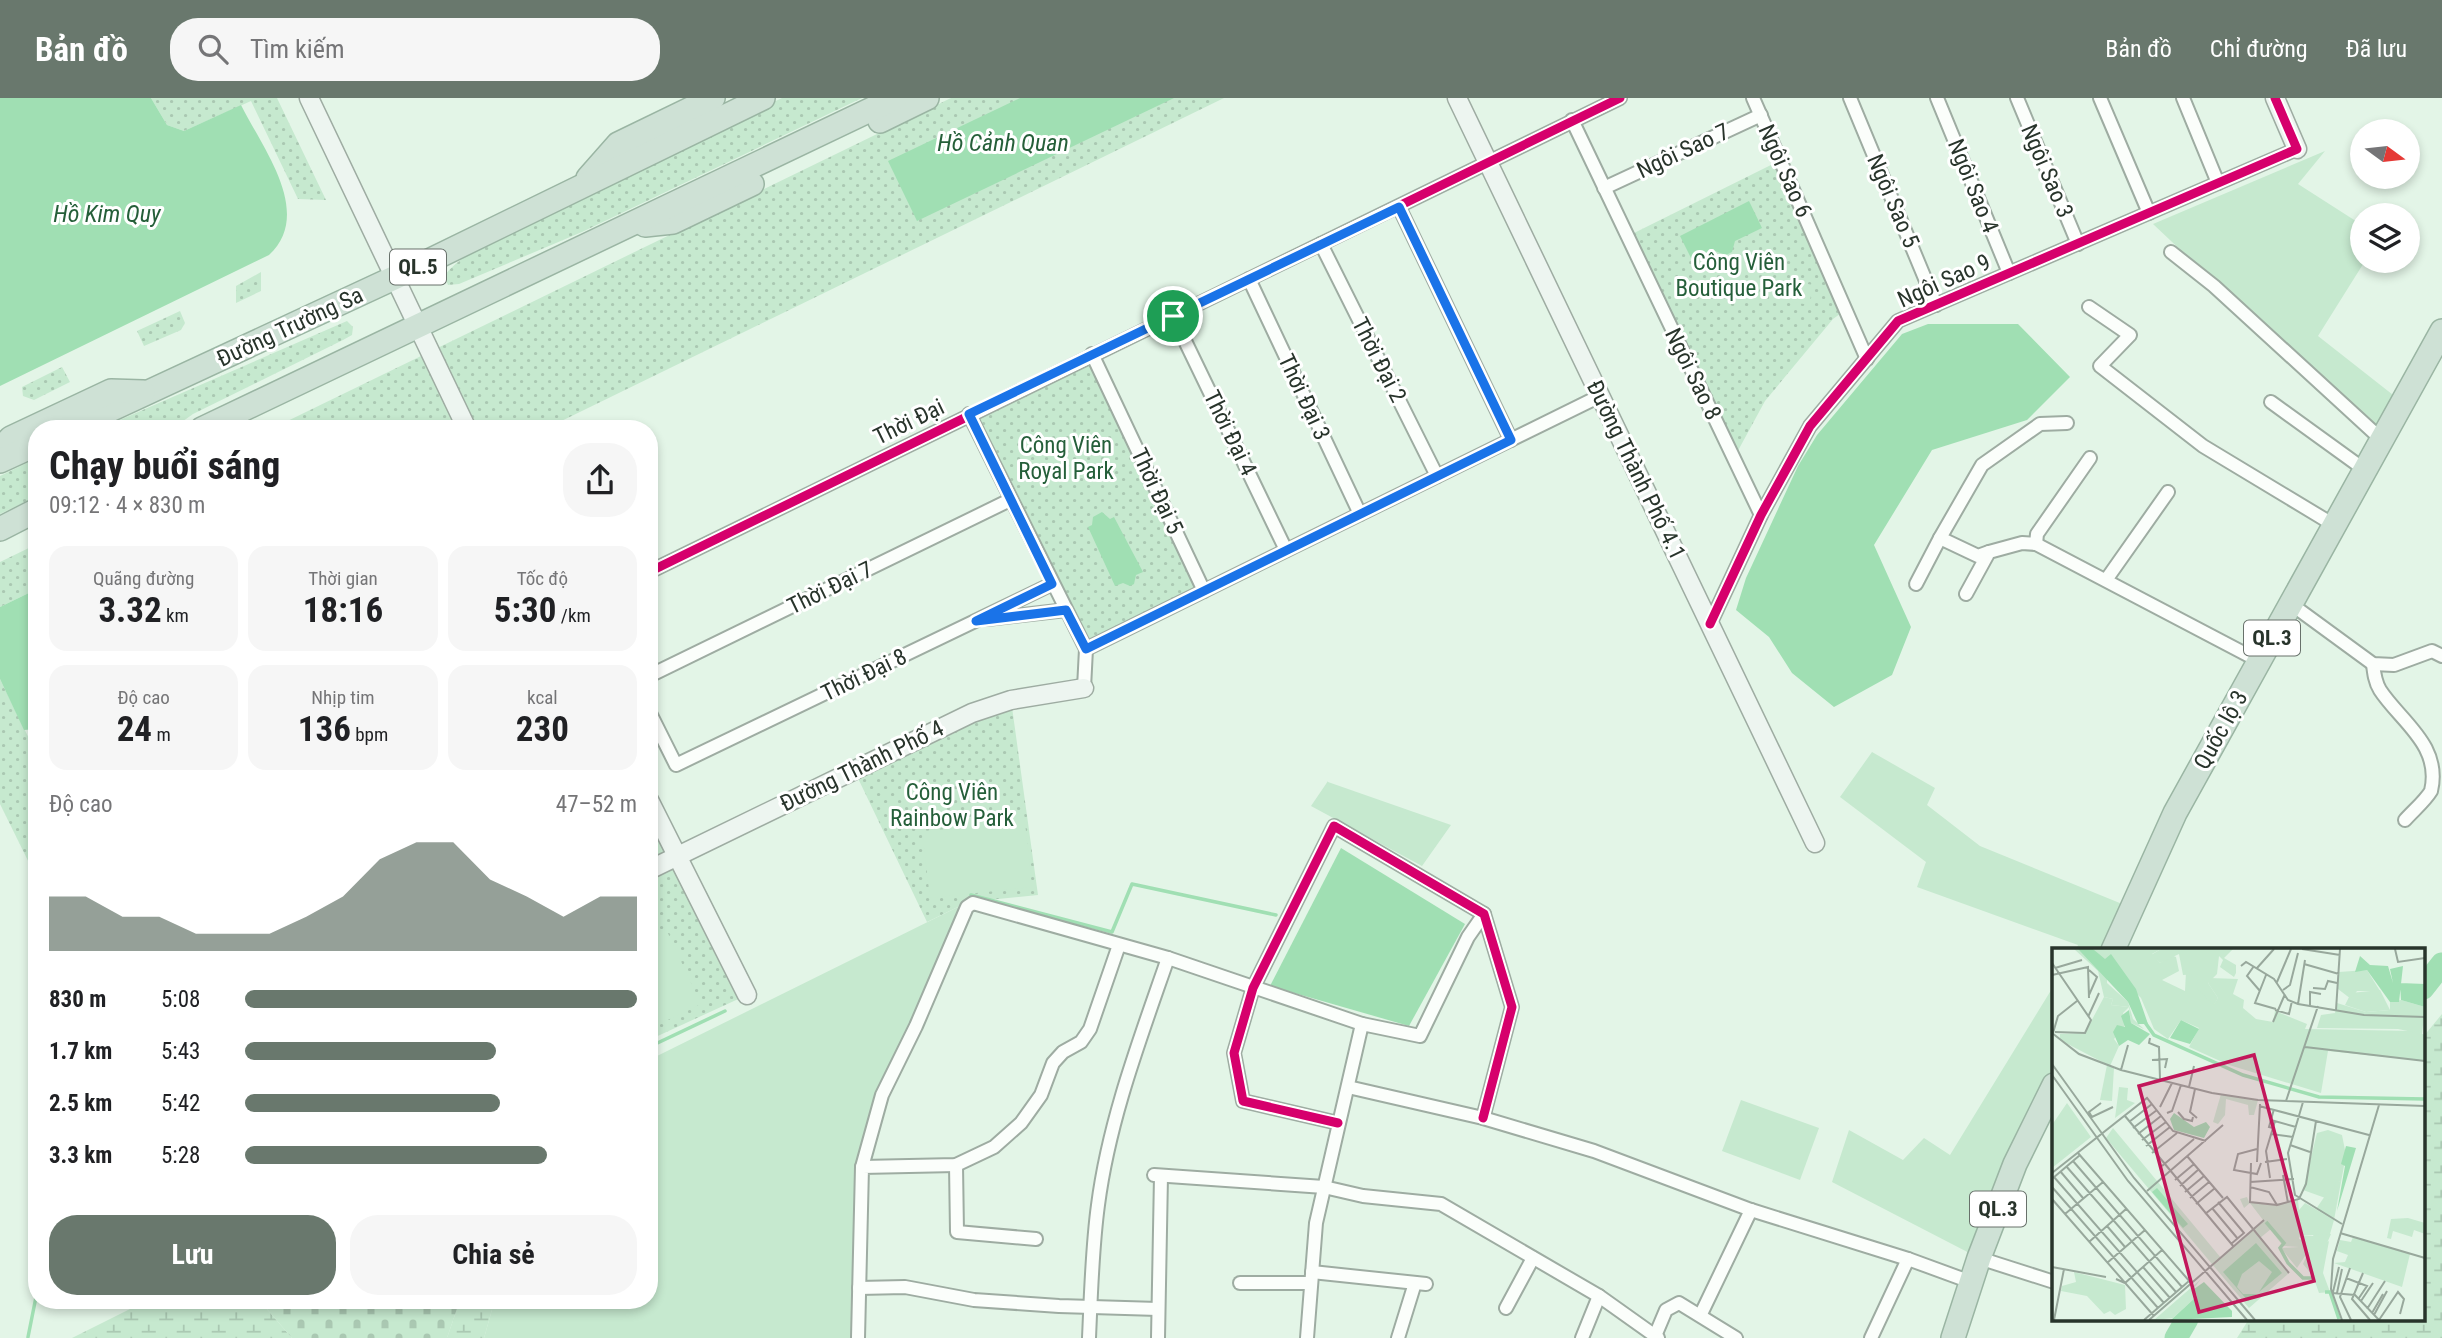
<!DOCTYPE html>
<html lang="vi">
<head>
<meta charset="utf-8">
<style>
  body { margin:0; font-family:"Roboto Condensed",sans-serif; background:#f6f6f6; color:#202124; height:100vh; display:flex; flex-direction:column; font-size:26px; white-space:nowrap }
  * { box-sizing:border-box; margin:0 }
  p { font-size:23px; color:#757577 }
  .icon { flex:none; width:38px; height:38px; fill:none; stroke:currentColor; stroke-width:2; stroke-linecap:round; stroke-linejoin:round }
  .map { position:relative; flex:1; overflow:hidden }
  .details { position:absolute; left:28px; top:322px; width:630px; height:889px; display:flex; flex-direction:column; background:#fff; border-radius:28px; box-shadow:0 4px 10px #0003 }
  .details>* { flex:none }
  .needle { width:46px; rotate:105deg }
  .controls { position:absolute; left:2350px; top:21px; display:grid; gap:14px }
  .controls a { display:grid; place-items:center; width:70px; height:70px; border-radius:50%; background:#fff; box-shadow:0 4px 10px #0003; font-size:35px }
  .pin { position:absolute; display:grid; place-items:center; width:60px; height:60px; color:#fff; margin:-30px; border:4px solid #fff; border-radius:50%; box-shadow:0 2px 7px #0007 }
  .round { display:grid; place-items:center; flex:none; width:74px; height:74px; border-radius:28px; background:#f6f6f6 }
  .overview { display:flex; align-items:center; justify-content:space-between; height:119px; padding:0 21px }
  h1 { font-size:38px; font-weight:700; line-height:52px }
  .stats { display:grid; grid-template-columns:repeat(3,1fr); gap:10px; height:119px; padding:7px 21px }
  .stats div { display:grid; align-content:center; border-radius:18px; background:#f6f6f6; text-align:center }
  .stats b { font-size:35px; font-weight:700 }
  .stats small { font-size:19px; font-weight:400 }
  .stats p { font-size:19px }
  .chart { height:196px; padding:14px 21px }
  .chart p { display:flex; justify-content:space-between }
  .chart svg { width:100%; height:126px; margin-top:7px; fill:#69786d; opacity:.7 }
  .button { display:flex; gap:14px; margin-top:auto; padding:14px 21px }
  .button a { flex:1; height:80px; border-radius:28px; background:#69786d; color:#fff; font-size:28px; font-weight:700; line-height:80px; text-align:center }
  .button a+a { background:#f6f6f6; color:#202124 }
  ul { padding:0 21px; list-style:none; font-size:23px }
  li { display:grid; grid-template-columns:112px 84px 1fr; align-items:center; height:52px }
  li i { height:18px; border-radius:9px; background:#69786d }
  header { display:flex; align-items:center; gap:42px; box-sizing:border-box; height:98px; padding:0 35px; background:#69786d; color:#fff }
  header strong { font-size:33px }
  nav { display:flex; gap:38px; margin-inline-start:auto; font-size:24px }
  .search { width:490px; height:63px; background:#f6f6f6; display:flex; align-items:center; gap:18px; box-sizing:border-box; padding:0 24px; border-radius:28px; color:#757577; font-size:26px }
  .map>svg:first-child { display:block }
</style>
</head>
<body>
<header>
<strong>Bản đồ</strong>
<div class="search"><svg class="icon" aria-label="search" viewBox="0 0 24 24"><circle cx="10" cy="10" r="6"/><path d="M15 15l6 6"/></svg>Tìm kiếm</div>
<nav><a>Bản đồ</a><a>Chỉ đường</a><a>Đã lưu</a></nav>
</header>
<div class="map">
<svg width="2442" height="1240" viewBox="0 0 2442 1240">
  <defs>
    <pattern id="grass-dots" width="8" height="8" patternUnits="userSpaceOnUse" patternTransform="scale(1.75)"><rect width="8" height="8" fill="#c6e9cf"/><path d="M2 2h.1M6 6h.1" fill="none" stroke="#aac8b2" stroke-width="1.8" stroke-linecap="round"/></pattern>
    <pattern id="wetland-marsh" width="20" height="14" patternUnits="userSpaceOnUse" patternTransform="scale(1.75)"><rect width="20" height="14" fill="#c6e9cf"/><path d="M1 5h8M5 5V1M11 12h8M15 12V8" fill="none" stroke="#aac8b2"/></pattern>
    <pattern id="cemetery-stones" width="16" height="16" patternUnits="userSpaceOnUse" patternTransform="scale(1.75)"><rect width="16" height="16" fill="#c6e9cf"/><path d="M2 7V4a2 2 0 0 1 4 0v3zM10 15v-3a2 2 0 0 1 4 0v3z" fill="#aac8b2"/></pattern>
  </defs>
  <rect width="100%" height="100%" fill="#e3f5e7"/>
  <g fill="url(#grass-dots)">
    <polygon points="151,0 277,0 326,102 298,101 251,3 184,33 167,27"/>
    <path d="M782 0H862L582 134 459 186 448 187 444 178C461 156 492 144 516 131 602 84 693 43 782 0Z"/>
    <polygon points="951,0 1224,0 545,331 271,331"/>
    <polygon points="1781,62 1844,213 1833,221 1765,303 1734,360 1628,138"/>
    <polygon points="261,174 261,193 236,205 236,188"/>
    <polygon points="180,213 185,225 181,232 144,248 137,233"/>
    <polygon points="347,223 353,229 352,237 343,242 193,316 172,331 99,331"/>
    <polygon points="1092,256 1204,493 1086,551 969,316"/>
    <polygon points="62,269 70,284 34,302 23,298 22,289"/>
    <polygon points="37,360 37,398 0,416 0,378"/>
    <polygon points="37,446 37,491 0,509 0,464"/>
    <polygon points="0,581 37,657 37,781 0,706"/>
    <polygon points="1011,602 1038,797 968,804 927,824 854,672"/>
    <polygon points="649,703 747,897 649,942"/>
  </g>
  <g fill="url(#wetland-marsh)">
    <polygon points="2442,916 2442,1240 2237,1240 2249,1221 2423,1221 2423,939"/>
    <polygon points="148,1202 259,1202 292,1240 72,1240"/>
    <polygon points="460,1202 493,1208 484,1240 447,1240"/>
  </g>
  <polygon fill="url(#cemetery-stones)" points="259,1202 460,1202 447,1240 292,1240"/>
  <g fill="#c6e9cf">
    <polygon points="2325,53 2298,86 2362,127 2362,163 2365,163 2318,238 2402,304 2381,341 2153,126"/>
    <polygon points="1792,183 1813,187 1809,207 1788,203"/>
    <polygon points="1872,654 1935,690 1927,707 1980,748 2132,810 2111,851 2076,851 2078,847 1917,789 1926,764 1840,699"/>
    <polygon points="1328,683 1328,684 1451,727 1422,768 1311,708"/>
    <polygon points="1024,715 1032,789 930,800 922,733 948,731 948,723"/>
    <polygon points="968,804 882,997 862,1069 860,1240 484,1240 493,1208 470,1202 649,1202 649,962"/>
    <polygon points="666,831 701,906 649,931 649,839"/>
    <polygon points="2053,889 2053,987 1979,1160 1832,1084 1849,1032 1903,1062 1924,1040 1950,1057"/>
    <polygon points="1741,1002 1819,1030 1800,1082 1722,1053"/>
  </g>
  <g fill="#a0dfb3">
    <path d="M0 0H151L167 27 184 33 241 7C263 51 314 115 269 157L0 288Z"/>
    <polygon points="1020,0 1174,0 917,123 888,63"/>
    <polygon points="1749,103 1762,130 1735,143 1732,154 1726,157 1715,153 1693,164 1680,138"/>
    <polygon points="1928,226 2018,226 2070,279 2027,322 1932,352 1874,447 1911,529 1892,577 1834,609 1792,575 1769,539 1736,512 1746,480 1798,368 1817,337 1902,236"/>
    <polygon points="1102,414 1110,421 1114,419 1143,474 1136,477 1134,486 1130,488 1123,485 1115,488 1088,429 1092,427 1093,419"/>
    <polygon points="37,491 37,631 24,632 0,581 0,509"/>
    <polygon points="1341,750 1465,826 1409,928 1270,888"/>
  </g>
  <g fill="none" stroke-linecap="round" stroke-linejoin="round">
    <g stroke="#a0dfb3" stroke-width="3.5">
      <polyline points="971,797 1112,834 1132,786 1276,817"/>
      <polyline points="649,949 725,913"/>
      <polyline points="28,1239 37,1194"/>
    </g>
    <g stroke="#a0dfb3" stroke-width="23">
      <polyline points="2423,890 2442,866"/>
      <polyline points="2176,1240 2187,1221"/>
    </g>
    <defs>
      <g id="street">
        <polyline points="1753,0 1867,261"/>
        <polyline points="1850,0 1936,207"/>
        <polyline points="1937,0 2009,175"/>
        <polyline points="2017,0 2078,146"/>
        <polyline points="2100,0 2149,115"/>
        <polyline points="2183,0 2218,85"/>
        <polyline points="1572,22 1761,417"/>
        <polyline points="1604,90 1761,17"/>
        <polyline points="1399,109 1511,342"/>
        <polyline points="1321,146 1437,378"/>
        <polyline points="2171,154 2214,188 2381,341"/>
        <polyline points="1249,181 1360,416"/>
        <polyline points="2089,209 2130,237 2100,268 2203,348 2334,427"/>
        <polyline points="1173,218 1286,452"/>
        <polyline points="1092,256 1204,493"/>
        <polyline points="2271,304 2365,372"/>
        <polyline points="969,316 1086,551 1084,590"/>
        <polyline points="2036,446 2037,436 2090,360"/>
        <polyline points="1989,454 1978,458 1940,440 1982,367 2040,326 2067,325"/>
        <polyline points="649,474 1620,0"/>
        <polyline points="2106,482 2168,394"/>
        <polyline points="1916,486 1940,440"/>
        <polyline points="1966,496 1989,454 2022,445 2036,446 2259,563"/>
        <polyline points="2291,506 2373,566 2394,567 2432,553 2442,558"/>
        <polyline points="987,521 1066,512"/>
        <polyline points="1710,526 1761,417 1810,328 1898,223 2297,51"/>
        <polyline points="1086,551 1600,298"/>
        <path d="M2373 566C2374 575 2375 584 2380 592 2400 623 2442 647 2431 693 2425 703 2413 713 2405 722"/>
        <polyline points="649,578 1010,402"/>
        <polyline points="649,613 676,667 1052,486"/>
        <polyline points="1348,989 1483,1020 1594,1053 1751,1112 1908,1161 1971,1184"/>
        <polyline points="1338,1025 1243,1003 1234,955 1253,890 1334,728 1484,816 1512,909 1483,1020"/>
        <polyline points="956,1067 957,1134 1036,1141"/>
        <polyline points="862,1069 882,997 916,928 967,809 973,805 1168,860 1362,926"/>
        <polyline points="1154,1077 1324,1089 1363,1098 1441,1106 1599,1198 1658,1240"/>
        <polyline points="1979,1160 2054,1184"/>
        <polyline points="1312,1174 1426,1186"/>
        <polyline points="1240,1185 1311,1185"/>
        <polyline points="859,1190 905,1189 974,1202 1059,1208 1158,1211"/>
        <polyline points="1506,1210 1533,1160"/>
        <polyline points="1701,1216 1751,1112"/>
        <polyline points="1655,1238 1666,1212 1679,1205 1736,1240"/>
        <polyline points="858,1240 862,1069 956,1067 994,1049 1021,1025 1041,997 1053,965 1063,954 1081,944 1090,931 1119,847"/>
        <path d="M1089 1240C1091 1196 1092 1151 1098 1107 1109 1022 1140 941 1168 860"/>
        <polyline points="1158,1240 1161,1078"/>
        <polyline points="1307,1240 1316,1125 1362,926 1420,938 1468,839 1484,816"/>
        <polyline points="1398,1240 1415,1185"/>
        <polyline points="1582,1240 1599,1198"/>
        <polyline points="1871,1240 1908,1161"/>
      </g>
      <g id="secondary">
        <polyline points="309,0 467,331"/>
        <polyline points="1457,0 1815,745"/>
        <polyline points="2275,0 2297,51"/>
        <polyline points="649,702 747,897"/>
        <polyline points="649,772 972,615 1011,602 1084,590"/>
      </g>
      <g id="highway">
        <polyline points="880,23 927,0"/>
        <polyline points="588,80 618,46 713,0"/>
        <polyline points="645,127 673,124 752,86"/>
        <polyline points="69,331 396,179 763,0"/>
        <polyline points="202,331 895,0"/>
        <polyline points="0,351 11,340 111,293 143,294"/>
        <polyline points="0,363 37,346"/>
        <polyline points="0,431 37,412"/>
        <polyline points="2113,852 2175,715 2442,233"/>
        <polyline points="1953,1240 1979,1160 2015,1066 2054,987"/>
      </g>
    </defs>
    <use href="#street" stroke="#9eaca2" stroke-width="16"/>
    <use href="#secondary" stroke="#9eaca2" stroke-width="21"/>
    <use href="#highway" stroke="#9ab5a3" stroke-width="26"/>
    <use href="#street" stroke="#fbfefb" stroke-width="12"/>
    <use href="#secondary" stroke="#edf5f0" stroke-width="18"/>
    <use href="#highway" stroke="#cee1d5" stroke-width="23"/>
    <defs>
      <g id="cycleway">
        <polyline points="649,474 1620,0"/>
        <polyline points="1710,526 1761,417 1810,328 1898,223 2297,51 2275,0"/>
        <polyline points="1338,1025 1243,1003 1234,955 1253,890 1334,728 1484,816 1512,909 1483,1020"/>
      </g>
    </defs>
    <use href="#cycleway" stroke="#fff" stroke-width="13"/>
    <use href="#cycleway" stroke="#d6006c" stroke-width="9"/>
  </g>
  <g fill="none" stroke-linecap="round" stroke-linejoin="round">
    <defs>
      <polygon id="route" points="1399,109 1511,342 1086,551 1066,512 976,523 1052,486 969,316"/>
    </defs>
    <use href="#route" stroke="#fff" stroke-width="14"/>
    <use href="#route" stroke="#1a73e8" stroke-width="9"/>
  </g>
  <g text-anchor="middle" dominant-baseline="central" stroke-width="6" stroke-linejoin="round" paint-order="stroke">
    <g fill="#fff" stroke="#68716b" stroke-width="2">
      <rect x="390" y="151.5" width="56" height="35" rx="5"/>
      <rect x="2244" y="522.5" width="56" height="35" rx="5"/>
      <rect x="1970" y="1093.5" width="56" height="35" rx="5"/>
    </g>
    <g font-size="21" font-weight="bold" fill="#28342b">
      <text x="418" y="169">QL.5</text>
      <text x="2272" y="540">QL.3</text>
      <text x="1998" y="1111">QL.3</text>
    </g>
    <g font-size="23" fill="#28342b" stroke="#fff">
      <text transform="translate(1683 53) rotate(-25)">Ngôi Sao 7</text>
      <text transform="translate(1785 73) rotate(66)">Ngôi Sao 6</text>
      <text transform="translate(2047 73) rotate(67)">Ngôi Sao 3</text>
      <text transform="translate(1973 88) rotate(68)">Ngôi Sao 4</text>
      <text transform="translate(1893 103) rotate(67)">Ngôi Sao 5</text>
      <text transform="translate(1944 183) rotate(-24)">Ngôi Sao 9</text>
      <text transform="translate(290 229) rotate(-25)">Đường Trường Sa</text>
      <text transform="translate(1379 262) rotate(63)">Thời Đại 2</text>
      <text transform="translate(1693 276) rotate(64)">Ngôi Sao 8</text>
      <text transform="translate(1304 299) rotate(65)">Thời Đại 3</text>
      <text transform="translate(909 324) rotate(-26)">Thời Đại</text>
      <text transform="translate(1230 335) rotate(64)">Thời Đại 4</text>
      <text transform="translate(1636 372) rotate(64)">Đường Thành Phố 4.1</text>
      <text transform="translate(1157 393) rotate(65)">Thời Đại 5</text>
      <text transform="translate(830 490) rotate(-26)">Thời Đại 7</text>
      <text transform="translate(864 577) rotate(-26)">Thời Đại 8</text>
      <text transform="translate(2221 632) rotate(-61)">Quốc lộ 3</text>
      <text transform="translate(862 668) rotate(-26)">Đường Thành Phố 4</text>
    </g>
    <g font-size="23" fill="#255f3a" stroke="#fff">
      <text x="1739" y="164">Công Viên<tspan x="1739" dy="26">Boutique Park</tspan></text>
      <text x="1066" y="347">Công Viên<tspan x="1066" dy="26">Royal Park</tspan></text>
      <text x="952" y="694">Công Viên<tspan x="952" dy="26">Rainbow Park</tspan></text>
    </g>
    <g font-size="24" font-style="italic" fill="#255f39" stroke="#fff">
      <text x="1003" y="45">Hồ Cảnh Quan</text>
      <text x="107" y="116">Hồ Kim Quy</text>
    </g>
  </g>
  <g transform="translate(2052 850)">
    <rect width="373" height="373" fill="#e3f5e7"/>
    <path d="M67 139 76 140 75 152 83 155 63 170ZM61 180 169 310 212 272 219 281 208 290 237 325 197 360 54 190ZM277 293 271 325 278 344 267 345 261 328 272 296ZM149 331 142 340 145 348 121 370 102 372Z" fill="#c6e9cf"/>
    <path d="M22 1H26L55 28V35L76 54 81 71 92 81 79 75 77 59 59 57 61 51 52 49 46 23ZM41 1H109L100 6 108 15 119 7 124 9 127 23 110 32 133 43 134 24 146 26 162 56 166 50 156 35 158 30 186 31 181 46 192 52 191 60 204 71 221 74 223 63 255 76 253 81 362 83 373 87V113L276 103 269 145 177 117 137 99 147 80 129 72 116 91 102 81 89 50ZM328 42 338 62 314 64 293 57 299 45ZM284 232 289 234 282 272 264 261ZM356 270 373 275V286L362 282 360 289 341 283 339 291 335 290 339 271ZM263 284 279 286 261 328 251 316 257 302 247 288H261Z" fill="#c6e9cf"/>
    <path d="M315 22 328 43H305L299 51 286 41 287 24ZM55 117 62 120 60 153 48 152ZM247 291 257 295V302L245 320 229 300 247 299ZM207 313 220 324 205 346H191L185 339 187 331ZM22 324 73 337 74 361 63 367 58 363 52 366 35 348 9 343 10 338 24 334Z" fill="#c6e9cf"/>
    <path d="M109 1H181L172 10 184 17V25L182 29 168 19 171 12 167 8 165 26 156 35 166 50 162 57 145 41 146 26 131 27 127 6 108 15 99 7ZM52 49 61 51 59 57 77 59 71 65 74 76 62 91 67 98 58 118 8 92V86L33 85ZM349 52 373 59 370 86 346 81 265 80 269 67 283 65 285 55 314 64 338 62V54ZM169 146 206 152 202 167H197L196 157 174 151 173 167 166 176 161 174ZM15 155 39 189 0 220V177ZM276 182 290 187 294 207 289 234 284 233 279 252 251 242 265 185ZM195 249 197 254 218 257 246 252 247 262 253 255 282 272 278 286 247 288V299L231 298 198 255 192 260 188 251ZM301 289 358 306 350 339 282 315 293 314 296 307 285 303 288 292 299 294Z" fill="#c6e9cf"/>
    <path d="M26 1H41L53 11 59 6 84 41 96 76H86L76 54ZM308 8 318 17 336 18 341 35 338 21 351 18 347 54H338L315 22 303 24ZM348 35 373 36V59L349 52ZM77 62 79 75 98 86 87 97 76 92 67 98 61 84 65 77 73 79 69 68ZM129 72 147 81 138 96 118 90ZM122 165 142 179 154 174 158 179 152 190 122 182 118 171ZM294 198 304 200 285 263 293 218 289 216ZM105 240 136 276 131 280 100 244ZM204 295 230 325 207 344 220 324 207 313 190 326 185 339 191 346H205L196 353 171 324ZM152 334 180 363V369L119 372 145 348 142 341Z" fill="#a0dfb3"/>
    <path fill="none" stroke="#a0dfb3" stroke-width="3.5" d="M92 73 102 87 191 127 267 149 373 151M214 274 232 295 228 300 236 315 251 330H261M273 344H278L287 371"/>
    <path fill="none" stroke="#98a89c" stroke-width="2" d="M250 1 288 7M343 1 346 14 373 10M0 15 39 72 33 85 3 84M252 16 287 26M189 18 194 14 222 31 236 52 246 56 312 67 373 69M202 18 195 28 208 43M3 20 30 12M205 20 222 1M37 22 45 29 37 47M0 27 36 19 37 50M214 27 203 55 224 61M225 34 239 1M261 40 273 41 276 33 285 35M231 42 238 37 246 5M246 56 253 12M258 57V44L269 46M223 62 237 66 240 53M284 62 288 1M36 69 47 45M221 74 233 46M0 85 27 106 69 122 160 145 206 152 373 158M1 85 6 68 25 53M98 90 97 95 107 99 108 131M253 99 373 113M100 112 115 111 113 120M0 116 82 230 203 372M69 122 76 97M0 127 76 233 195 372M137 139 142 118M143 141 138 164 145 170M234 153 266 58M251 154 236 205 243 247 290 276M49 155 37 164 40 169 61 159M207 158 317 187M108 159 120 135M126 164 132 171 140 173 141 169M115 165 120 163 129 137M73 168 182 299M219 172 244 179M77 174 100 156M81 180 105 162M221 180 217 179 222 161M86 186 109 168M219 186 241 189M90 192 114 174M238 197 258 204M94 198 118 179M205 201 186 206 182 222 205 226 209 215M26 205 139 335M100 205 125 185M135 208 171 250M21 213 130 339M205 214 208 156M213 214 235 211M199 215 198 254 225 257M14 218 124 344M110 218 142 191M8 223 31 250M0 225 95 150 121 183 154 193M231 227 236 255M2 229 112 355M1 230 28 207M218 230 214 203 223 173M123 232 142 216M198 234 242 231M128 238 147 221M0 239 106 360M198 239 217 244 225 257 247 251 254 236 264 173M95 243 171 177M133 244 152 228M138 250 157 234M0 251 102 368M166 254 192 285 179 296M144 256 163 240M160 260 186 291M13 266 51 234M153 266 175 249 237 325M55 278 73 299M288 285 373 310M37 294 74 261M55 315 93 282M0 319 54 329M91 319 118 350M298 320 288 349 299 372M311 325 300 351 318 372M294 330 315 338 307 350M64 331 73 335 110 302M281 344 287 319M280 345 303 347 327 372 346 344 352 351 348 366M285 345 290 321M309 353 321 335M315 361 333 333M320 365 331 346M322 367 335 343M2 372 12 321M92 372 137 333M97 372 212 272M290 372 279 341 281 311 327 157"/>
    <path fill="#c2185b" fill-opacity="0.15" stroke="#c2185b" stroke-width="3.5" d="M202 107 262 333 147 364 87 138Z"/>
    <rect width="373" height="373" fill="none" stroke="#28342b" stroke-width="3.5"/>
  </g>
</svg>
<div class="controls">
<a><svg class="needle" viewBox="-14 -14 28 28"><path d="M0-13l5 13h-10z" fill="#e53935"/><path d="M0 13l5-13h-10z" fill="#757577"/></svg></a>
<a><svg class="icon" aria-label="layers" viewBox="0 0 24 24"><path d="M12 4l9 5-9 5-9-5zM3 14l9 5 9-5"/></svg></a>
</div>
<div class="pin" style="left:1173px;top:218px;background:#1e9e55"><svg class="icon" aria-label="arrive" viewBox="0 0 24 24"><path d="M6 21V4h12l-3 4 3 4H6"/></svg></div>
<section class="details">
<div class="overview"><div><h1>Chạy buổi sáng</h1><p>09:12 · 4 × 830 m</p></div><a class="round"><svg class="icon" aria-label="share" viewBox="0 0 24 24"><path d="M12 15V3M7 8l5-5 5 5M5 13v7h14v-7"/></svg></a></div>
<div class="stats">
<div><p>Quãng đường</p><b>3.32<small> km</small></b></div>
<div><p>Thời gian</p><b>18:16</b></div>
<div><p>Tốc độ</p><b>5:30<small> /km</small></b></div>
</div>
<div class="stats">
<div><p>Độ cao</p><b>24<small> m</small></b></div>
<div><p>Nhịp tim</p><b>136<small> bpm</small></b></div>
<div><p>kcal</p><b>230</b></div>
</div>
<div class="chart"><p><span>Độ cao</span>47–52 m</p>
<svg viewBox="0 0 160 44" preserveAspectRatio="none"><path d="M0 44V25L10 25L20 32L30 32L40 38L50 38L60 38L70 32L80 25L90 12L100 6L110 6L120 19L130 25L140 32L150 25L160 25V44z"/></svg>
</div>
<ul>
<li><b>830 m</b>5:08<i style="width:100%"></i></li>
<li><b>1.7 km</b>5:43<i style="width:64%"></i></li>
<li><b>2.5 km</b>5:42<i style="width:65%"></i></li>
<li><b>3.3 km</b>5:28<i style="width:77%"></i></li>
</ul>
<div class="button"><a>Lưu</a><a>Chia sẻ</a></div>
</section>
</div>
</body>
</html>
